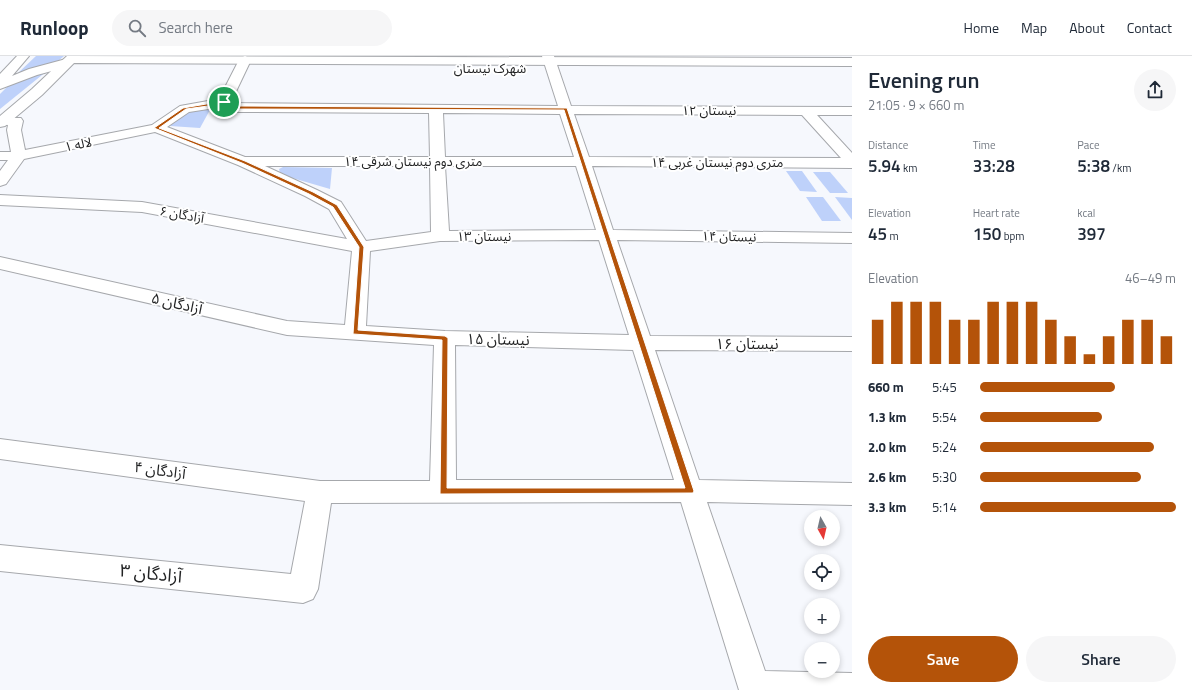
<!DOCTYPE html>
<html lang="en">
<head>
<meta charset="utf-8">
<style>
  body { margin:0; font-family:"Titillium Web","Noto Sans Arabic",sans-serif; background:#f6f6f7; color:#1f2937; height:100vh; display:flex; flex-direction:column; font-size:15px; white-space:nowrap }
  * { box-sizing:border-box; margin:0 }
  p { font-size:13px; color:#747a83 }
  .icon { flex:none; width:22px; height:22px; fill:none; stroke:currentColor; stroke-width:2; stroke-linecap:round; stroke-linejoin:round }
  .map { position:relative; flex:1; overflow:hidden }
  .side { display:flex; flex-direction:column; background:#fff; width:340px }
  .side>* { flex:none }
  .needle { width:26px; rotate:172deg }
  .controls { position:absolute; left:804px; top:454px; display:grid; gap:8px }
  .controls a { display:grid; place-items:center; width:36px; height:36px; border-radius:50%; background:#fff; box-shadow:0 2px 6px #0003; font-size:20px }
  .pin { position:absolute; display:grid; place-items:center; width:34px; height:34px; color:#fff; margin:-17px; border:2px solid #fff; border-radius:50%; box-shadow:0 1px 4px #0007 }
  .round { display:grid; place-items:center; flex:none; width:42px; height:42px; border-radius:21px; background:#f6f6f7 }
  .overview { display:flex; align-items:center; justify-content:space-between; height:68px; padding:0 16px }
  h1 { font-size:22px; font-weight:600; line-height:30px }
  .stats { display:grid; grid-template-columns:repeat(3,1fr); gap:6px; height:68px; padding:4px 16px }
  .stats div { display:grid; align-content:center }
  .stats b { font-size:17px; font-weight:600 }
  .stats small { font-size:11px; font-weight:400 }
  .stats p { font-size:11px }
  .chart { height:112px; padding:8px 16px }
  .chart p { display:flex; justify-content:space-between }
  .chart svg { width:100%; height:72px; margin-top:4px; stroke:#b45309; stroke-width:6 }
  .cta { display:flex; gap:8px; margin-top:auto; padding:8px 16px }
  .cta a { flex:1; height:46px; border-radius:24px; background:#b45309; color:#fff; font-size:16px; font-weight:600; line-height:46px; text-align:center }
  .cta a+a { background:#f6f6f7; color:#1f2937 }
  ul { padding:0 16px; list-style:none; font-size:13px }
  li { display:grid; grid-template-columns:64px 48px 1fr; align-items:center; height:30px }
  li i { height:10px; border-radius:5px; background:#b45309 }
  header { display:flex; align-items:center; gap:24px; box-sizing:border-box; height:56px; padding:0 20px; background:#fff; border-bottom:1px solid #e0e1e3 }
  header strong { font-size:19px }
  nav { display:flex; gap:22px; margin-inline-start:auto; font-size:14px }
  .search { width:280px; height:36px; background:#f6f6f7; display:flex; align-items:center; gap:10px; box-sizing:border-box; padding:0 14px; border-radius:22px; color:#747a83; font-size:15px }
  main { display:flex; flex:1; min-height:0 }
  .map>svg:first-child { display:block }
</style>
</head>
<body>
<header>
<strong>Runloop</strong>
<div class="search"><svg class="icon" aria-label="search" viewBox="0 0 24 24"><circle cx="10" cy="10" r="6"/><path d="M15 15l6 6"/></svg>Search here</div>
<nav><a>Home</a><a>Map</a><a>About</a><a>Contact</a></nav>
</header>
<main>
<div class="map">
<svg width="852" height="634" viewBox="0 0 852 634">
  <rect width="100%" height="100%" fill="#f6f8fd"/>
  <g fill="#bed1fa">
    <polygon points="36,0 64,0 56,7 17,18"/>
    <polygon points="47,15 0,53 0,38 9,29"/>
    <path d="M211 52 200 72 170 70C183 56 192 54 211 52Z"/>
    <polygon points="283,111 332,112 330,133 282,119 280,117 279,113"/>
    <polygon points="786,115 802,115 817,136 800,135"/>
    <polygon points="813,116 830,116 848,137 830,137"/>
    <polygon points="806,141 823,141 841,165 822,165"/>
    <polygon points="835,141 852,142 852,164"/>
  </g>
  <g fill="none" stroke-linecap="round" stroke-linejoin="round">
    <defs>
      <path id="street" d="M245 0 249 2 251 4 231 46V47L558 50 542 0H554L571 50 852 51V59H817L852 97V112L592 110 613 174 852 177V187L617 184 650 280 852 281V295L655 294 699 424 852 427V449L707 446 765 615 852 617V634H739L681 446 331 447 318 533 313 543 303 547 0 515V489L291 518 305 445 0 403V383L320 425H430L434 289 287 279 0 213V201L287 265 345 269 352 195 142 156 0 149V139L142 146 347 183 329 153 305 140 238 109 155 76 24 103 6 128 0 130V115L8 104H0V96H11L7 74 8 69 0 68V62H21L23 65 21 74 25 94 152 69 180 50 219 43 239 4 241 2ZM221 51 222 53 237 56 429 57 430 101H245L167 71 189 56ZM443 57 560 58 574 101H445ZM574 58 802 59 841 102 589 101ZM265 110H430L431 176 366 185 341 146 317 134ZM445 110H576L596 174 449 175ZM599 184 629 279 445 275 366 270 370 195 440 185ZM455 289 633 294 674 424H456Z"/>
      <polygon id="secondary" points="67,0 852,2 852,10 74,7 42,39 5,70 0,71 0,60 32,33"/>
      <polygon id="highway" points="17,0 29,0 12,20 29,13 66,3 70,4 72,7 70,10 37,19 0,33 0,18"/>
    </defs>
    <use href="#street" stroke="#a6a8ac" stroke-width="2"/>
    <use href="#secondary" stroke="#a6a8ac" stroke-width="2"/>
    <use href="#highway" stroke="#a6a8ac" stroke-width="2"/>
    <use href="#street" fill="#fff" fill-rule="evenodd"/>
    <use href="#secondary" fill="#fff" fill-rule="evenodd"/>
    <use href="#highway" fill="#fff" fill-rule="evenodd"/>
  </g>
  <path fill="#b45309" stroke="#fff" fill-rule="evenodd" d="M224 45 229 49 237 50 567 52 694 435 693 437 440 438 442 284 353 278 359 191 333 151 309 138 242 107 154 72 183 52ZM223 48 226 51 237 53 564 54 685 432H447L448 282 445 280 358 274 364 191 337 149 313 136 245 105 159 72 186 53Z"/>
  <g text-anchor="middle" dominant-baseline="central" stroke-width="4" stroke-linejoin="round" paint-order="stroke">
    <g font-size="13" fill="#222324" stroke="#fff">
      <text x="490" y="12">شهرک نیستان</text>
    </g>
    <g font-size="13" fill="#222324" stroke="#fff">
      <text x="709" y="54">نیستان ۱۲</text>
      <text transform="translate(78 88) rotate(-11)">لاله ۱</text>
      <text x="413" y="105">۱۴ متری دوم نیستان شرقی</text>
      <text x="717" y="106">۱۴ متری دوم نیستان غربی</text>
      <text transform="translate(182 158) rotate(10)">آزادگان ۶</text>
      <text x="484" y="180">نیستان ۱۳</text>
      <text transform="translate(729 180) rotate(1)">نیستان ۱۴</text>
    </g>
    <g font-size="15" fill="#222324" stroke="#fff">
      <text transform="translate(177 247) rotate(13)">آزادگان ۵</text>
      <text transform="translate(498 283) rotate(1)">نیستان ۱۵</text>
      <text x="747" y="287">نیستان ۱۶</text>
      <text transform="translate(160 414) rotate(8)">آزادگان ۴</text>
    </g>
    <g font-size="18" fill="#222324" stroke="#fff">
      <text transform="translate(151 517) rotate(6)">آزادگان ۳</text>
    </g>
  </g>
</svg>
<div class="controls">
<a><svg class="needle" viewBox="-14 -14 28 28"><path d="M0-13l5 13h-10z" fill="#e53935"/><path d="M0 13l5-13h-10z" fill="#747a83"/></svg></a>
<a><svg class="icon" aria-label="locate" viewBox="0 0 24 24"><circle cx="12" cy="12" r="6"/><path d="M12 2v4M12 18v4M2 12h4M18 12h4"/></svg></a>
<a>+</a>
<a>−</a>
</div>
<div class="pin" style="left:224px;top:46px;background:#1e9e55"><svg class="icon" aria-label="arrive" viewBox="0 0 24 24"><path d="M6 21V4h12l-3 4 3 4H6"/></svg></div>
</div>
<section class="side">
<div class="overview"><div><h1>Evening run</h1><p>21:05 · 9 × 660 m</p></div><a class="round"><svg class="icon" aria-label="share" viewBox="0 0 24 24"><path d="M12 15V3M7 8l5-5 5 5M5 13v7h14v-7"/></svg></a></div>
<div class="stats">
<div><p>Distance</p><b>5.94<small> km</small></b></div>
<div><p>Time</p><b>33:28</b></div>
<div><p>Pace</p><b>5:38<small> /km</small></b></div>
</div>
<div class="stats">
<div><p>Elevation</p><b>45<small> m</small></b></div>
<div><p>Heart rate</p><b>150<small> bpm</small></b></div>
<div><p>kcal</p><b>397</b></div>
</div>
<div class="chart"><p><span>Elevation</span>46–49 m</p>
<svg viewBox="0 0 160 44" preserveAspectRatio="none"><path d="M5 44V17M15 44V6M25 44V6M35 44V6M45 44V17M55 44V17M65 44V6M75 44V6M85 44V6M95 44V17M105 44V27M115 44V38M125 44V27M135 44V17M145 44V17M155 44V27"/></svg>
</div>
<ul>
<li><b>660 m</b>5:45<i style="width:69%"></i></li>
<li><b>1.3 km</b>5:54<i style="width:62%"></i></li>
<li><b>2.0 km</b>5:24<i style="width:89%"></i></li>
<li><b>2.6 km</b>5:30<i style="width:82%"></i></li>
<li><b>3.3 km</b>5:14<i style="width:100%"></i></li>
</ul>
<div class="cta"><a>Save</a><a>Share</a></div>
</section>
</main>
</body>
</html>
